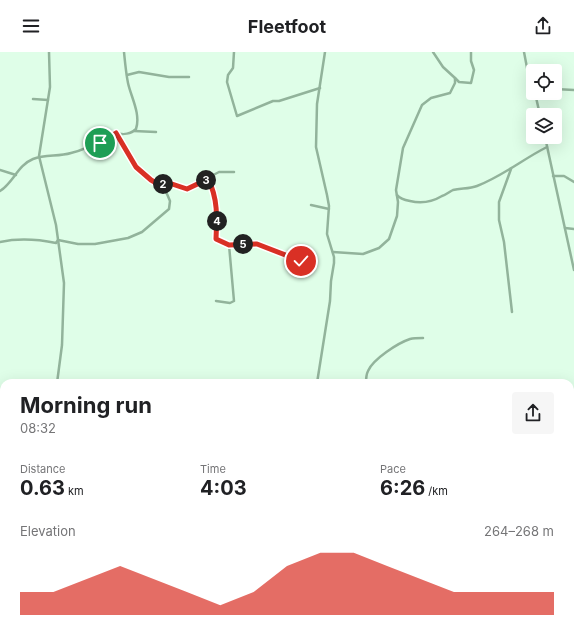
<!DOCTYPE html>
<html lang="en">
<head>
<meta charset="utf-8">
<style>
  body { margin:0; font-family:Inter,sans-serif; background:#f6f6f6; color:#202124; height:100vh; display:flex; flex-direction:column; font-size:15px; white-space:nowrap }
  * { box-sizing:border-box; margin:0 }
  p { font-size:13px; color:#757577 }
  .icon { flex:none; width:22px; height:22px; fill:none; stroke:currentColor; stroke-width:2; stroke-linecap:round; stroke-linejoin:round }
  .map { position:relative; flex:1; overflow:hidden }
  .sheet { position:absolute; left:0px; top:327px; width:574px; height:256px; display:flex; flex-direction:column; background:#fff; border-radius:12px 12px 0 0; box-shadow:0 4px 16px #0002 }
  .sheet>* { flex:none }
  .buttons { position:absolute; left:526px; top:12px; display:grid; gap:8px }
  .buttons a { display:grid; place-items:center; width:36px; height:36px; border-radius:4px; background:#fff; box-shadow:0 4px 16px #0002; font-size:20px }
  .pin { position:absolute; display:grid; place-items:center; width:34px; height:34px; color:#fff; margin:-17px; border:2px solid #fff; border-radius:50%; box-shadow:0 1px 4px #0007 }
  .km { position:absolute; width:20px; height:20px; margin:-10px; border-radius:50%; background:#222; color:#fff; font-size:11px; line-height:20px; text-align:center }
  .round { display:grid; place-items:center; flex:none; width:42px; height:42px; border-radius:4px; background:#f6f6f6 }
  .summary { display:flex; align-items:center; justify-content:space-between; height:68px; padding:0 20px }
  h1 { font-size:22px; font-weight:700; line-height:30px }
  .figures { display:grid; grid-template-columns:repeat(3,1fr); gap:6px; height:68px; padding:4px 20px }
  .figures div { display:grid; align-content:center }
  .figures b { font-size:20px; font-weight:700 }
  .figures small { font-size:11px; font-weight:400 }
  .figures p { font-size:11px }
  .chart { height:112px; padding:8px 20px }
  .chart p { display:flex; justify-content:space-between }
  .chart svg { width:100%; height:72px; margin-top:4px; fill:#d93025; opacity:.7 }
  header { display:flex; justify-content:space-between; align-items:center; height:52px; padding:0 20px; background:#fff; font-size:18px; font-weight:700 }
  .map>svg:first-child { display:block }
</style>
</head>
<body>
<header><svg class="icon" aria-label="menu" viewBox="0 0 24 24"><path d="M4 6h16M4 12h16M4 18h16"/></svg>Fleetfoot<svg class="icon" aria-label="share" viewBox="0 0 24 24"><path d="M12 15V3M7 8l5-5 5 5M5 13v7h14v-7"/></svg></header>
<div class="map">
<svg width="574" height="583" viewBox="0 0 574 583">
  <rect width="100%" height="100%" fill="#dffee8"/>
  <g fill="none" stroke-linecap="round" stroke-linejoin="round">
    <g stroke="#92b39b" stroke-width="2.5">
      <polyline points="49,0 50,35 39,104 56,173 64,231 62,293 57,331"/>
      <polyline points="234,0 233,16 228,23 227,30 237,64 273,49 279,49 320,36"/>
      <polyline points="524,0 528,21 533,34"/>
      <polyline points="127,23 139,20 169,25 189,25"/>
      <polyline points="455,26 459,30 471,31 474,18 471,9 471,0"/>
      <polyline points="555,37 574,38"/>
      <polyline points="535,41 540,63"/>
      <polyline points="33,47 48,48"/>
      <polyline points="134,79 156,80"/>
      <polyline points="545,85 574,218"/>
      <polyline points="511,117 499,150 499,168 504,190 512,260"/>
      <polyline points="0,118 16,123"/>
      <polyline points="553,124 564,124 574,130"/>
      <path d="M208 127C218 146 217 166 216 187L229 193 257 192 301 209"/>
      <polyline points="159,132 172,132 187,137 192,136 200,130 219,120 234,120"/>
      <path d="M0 139C13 131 18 113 33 107 46 102 58 105 71 101 88 97 101 89 116 81 123 83 131 82 136 77 141 62 131 45 128 31 126 21 125 10 124 0"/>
      <path d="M397 143C400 147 404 148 410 149 422 152 432 150 442 144 446 143 449 140 453 138 461 136 469 137 477 134 503 124 523 107 547 95"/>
      <polyline points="311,153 329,157"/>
      <polyline points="565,176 574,177"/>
      <path d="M0 190C19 186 36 187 56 191L58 188 78 192H95L128 186 142 180 169 157 170 149 167 142 158 132 136 115 116 81"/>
      <polyline points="333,200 363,202 379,196 389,187 397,164 398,150 396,138 403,96 422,53 431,46 450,41 455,31 455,26 443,15 433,0"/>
      <polyline points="216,249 230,251 234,249 229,193"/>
      <polyline points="317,331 330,249 331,229 334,211 334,205 327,182 329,154 327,143 316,95 317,52 325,0"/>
      <path d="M366 331C366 327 366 323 368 319 373 307 398 291 410 287 414 286 419 286 423 286"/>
      <polyline points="570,454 574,455"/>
      <polyline points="0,471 4,467"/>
      <polyline points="0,551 4,550"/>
      <polyline points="0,558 4,561"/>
      <polyline points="41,579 49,583"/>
      <polyline points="231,579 232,583"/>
      <polyline points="332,579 332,583"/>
    </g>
  </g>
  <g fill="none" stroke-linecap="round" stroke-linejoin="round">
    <defs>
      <path id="route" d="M100 91 116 81 136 115 151 128 158 132H172L187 137 208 127C218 146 217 166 216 187L229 193 257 192 301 209"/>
    </defs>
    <use href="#route" stroke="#fff" stroke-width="8"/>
    <use href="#route" stroke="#d93025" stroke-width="5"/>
  </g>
</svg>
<div class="buttons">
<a><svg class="icon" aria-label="locate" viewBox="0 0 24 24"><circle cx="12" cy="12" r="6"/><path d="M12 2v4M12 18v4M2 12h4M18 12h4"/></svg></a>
<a><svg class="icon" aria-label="layers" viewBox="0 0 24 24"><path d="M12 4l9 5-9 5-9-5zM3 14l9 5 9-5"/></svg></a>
</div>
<div class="pin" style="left:100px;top:91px;background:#1e9e55"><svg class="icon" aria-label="arrive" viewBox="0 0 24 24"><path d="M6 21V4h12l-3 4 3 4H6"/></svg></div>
<div class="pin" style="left:301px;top:209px;background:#d93025"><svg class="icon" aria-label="check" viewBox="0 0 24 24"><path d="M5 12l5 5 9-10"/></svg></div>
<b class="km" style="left:163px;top:132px">2</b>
<b class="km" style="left:206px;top:128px">3</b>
<b class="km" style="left:217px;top:169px">4</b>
<b class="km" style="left:243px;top:192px">5</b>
<section class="sheet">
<div class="summary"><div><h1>Morning run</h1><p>08:32</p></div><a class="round"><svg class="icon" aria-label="share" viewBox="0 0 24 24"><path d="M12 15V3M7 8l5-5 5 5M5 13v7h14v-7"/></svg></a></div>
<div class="figures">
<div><p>Distance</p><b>0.63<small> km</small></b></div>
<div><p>Time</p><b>4:03</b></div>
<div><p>Pace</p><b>6:26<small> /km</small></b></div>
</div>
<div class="chart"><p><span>Elevation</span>264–268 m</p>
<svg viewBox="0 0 160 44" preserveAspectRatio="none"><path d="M0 44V30L10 30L20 22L30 14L40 22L50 30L60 38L70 30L80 14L90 6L100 6L110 14L120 22L130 30L140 30L150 30L160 30V44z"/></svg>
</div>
</section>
</div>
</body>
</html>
